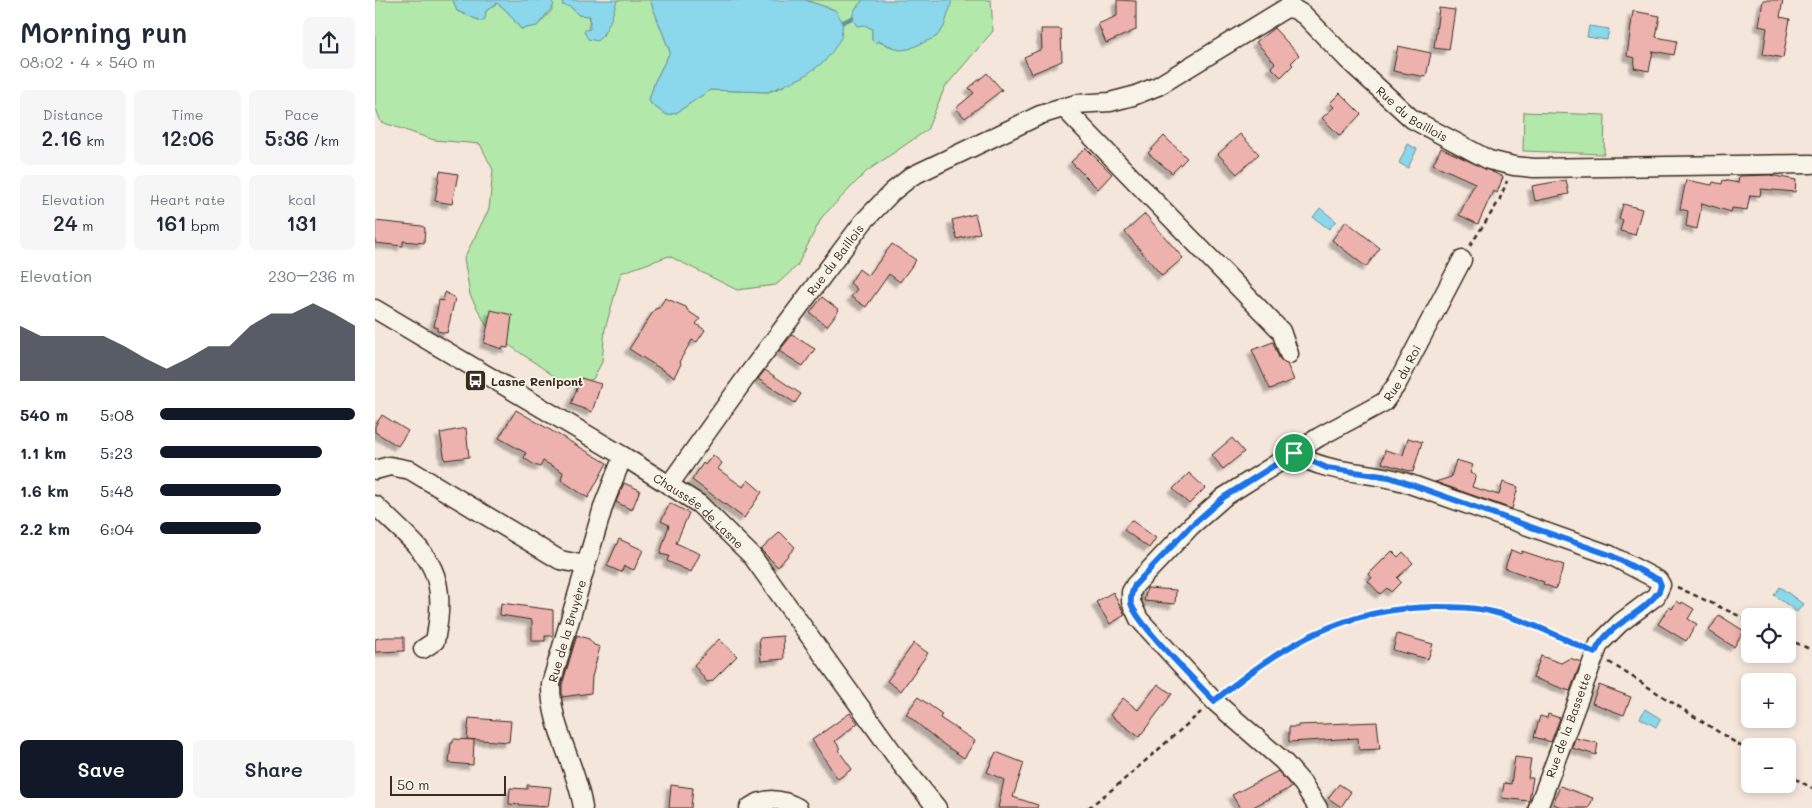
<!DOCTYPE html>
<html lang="en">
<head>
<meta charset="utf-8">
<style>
  body { margin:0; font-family:Mali,sans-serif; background:#f6f6f7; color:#1f2937; height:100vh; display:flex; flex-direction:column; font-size:19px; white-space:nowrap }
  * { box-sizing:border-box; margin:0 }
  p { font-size:16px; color:#747a83 }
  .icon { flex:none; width:28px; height:28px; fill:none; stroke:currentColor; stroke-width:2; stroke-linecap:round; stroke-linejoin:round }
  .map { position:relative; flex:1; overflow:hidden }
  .side { display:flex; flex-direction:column; background:#fff; width:375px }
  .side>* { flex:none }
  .buttons { position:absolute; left:1366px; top:608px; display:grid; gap:10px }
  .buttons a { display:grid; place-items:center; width:55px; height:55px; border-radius:8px; background:#fff; box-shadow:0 2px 8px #0003; font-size:25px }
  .scale { position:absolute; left:15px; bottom:12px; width:116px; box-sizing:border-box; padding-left:5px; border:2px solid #3b2a1e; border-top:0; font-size:14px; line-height:18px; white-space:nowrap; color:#3b2a1e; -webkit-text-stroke:4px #f7f3e8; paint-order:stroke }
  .pin { position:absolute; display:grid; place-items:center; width:42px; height:42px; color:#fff; margin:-21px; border:2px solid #fff; border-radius:50%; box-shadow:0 1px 5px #0007 }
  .round { display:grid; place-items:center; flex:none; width:52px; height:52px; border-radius:8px; background:#f6f6f7 }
  .summary { display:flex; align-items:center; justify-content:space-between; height:85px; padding:0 20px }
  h1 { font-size:28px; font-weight:600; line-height:38px }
  .stats { display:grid; grid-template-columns:repeat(3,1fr); gap:8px; height:85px; padding:5px 20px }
  .stats div { display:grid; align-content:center; border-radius:8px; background:#f6f6f7; text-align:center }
  .stats b { font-size:21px; font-weight:600 }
  .stats small { font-size:14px; font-weight:400 }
  .stats p { font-size:14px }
  .chart { height:140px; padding:10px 20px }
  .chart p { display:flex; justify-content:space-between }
  .chart svg { width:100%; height:90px; margin-top:5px; fill:#111827; opacity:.7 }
  .primary-button { display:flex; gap:10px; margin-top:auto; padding:10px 20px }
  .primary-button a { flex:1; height:58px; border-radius:8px; background:#111827; color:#fff; font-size:20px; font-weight:600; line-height:58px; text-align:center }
  .primary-button a+a { background:#f6f6f7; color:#1f2937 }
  ul { padding:0 20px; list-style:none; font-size:16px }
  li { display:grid; grid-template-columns:80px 60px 1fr; align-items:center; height:38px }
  li i { height:12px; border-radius:6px; background:#111827 }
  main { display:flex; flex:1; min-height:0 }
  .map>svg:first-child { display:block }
</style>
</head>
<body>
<main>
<section class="side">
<div class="summary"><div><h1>Morning run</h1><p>08:02 · 4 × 540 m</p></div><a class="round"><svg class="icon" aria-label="share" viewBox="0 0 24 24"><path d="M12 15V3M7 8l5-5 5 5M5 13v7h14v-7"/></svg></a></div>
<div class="stats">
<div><p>Distance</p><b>2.16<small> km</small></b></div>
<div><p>Time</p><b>12:06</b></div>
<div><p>Pace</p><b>5:36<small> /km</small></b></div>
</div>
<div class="stats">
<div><p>Elevation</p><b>24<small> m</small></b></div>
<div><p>Heart rate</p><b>161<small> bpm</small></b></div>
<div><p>kcal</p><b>131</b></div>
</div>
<div class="chart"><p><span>Elevation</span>230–236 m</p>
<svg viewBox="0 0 160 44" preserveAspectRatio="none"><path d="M0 44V17L10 22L20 22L30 22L40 22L50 27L60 33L70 38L80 33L90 27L100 27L110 17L120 11L130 11L140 6L150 11L160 17V44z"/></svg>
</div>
<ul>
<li><b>540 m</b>5:08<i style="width:100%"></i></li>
<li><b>1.1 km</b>5:23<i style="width:83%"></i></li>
<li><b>1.6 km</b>5:48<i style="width:62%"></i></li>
<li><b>2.2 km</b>6:04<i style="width:52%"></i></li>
</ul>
<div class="primary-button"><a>Save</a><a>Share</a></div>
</section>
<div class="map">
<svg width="1437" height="808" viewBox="0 0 1437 808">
  <defs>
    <filter id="shadow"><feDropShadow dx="-4.5" dy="4.5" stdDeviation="1" flood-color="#0004"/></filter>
  </defs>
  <rect width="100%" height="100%" fill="#f5e6dc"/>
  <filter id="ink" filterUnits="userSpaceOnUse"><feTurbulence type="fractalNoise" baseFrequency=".02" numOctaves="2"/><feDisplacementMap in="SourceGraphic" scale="10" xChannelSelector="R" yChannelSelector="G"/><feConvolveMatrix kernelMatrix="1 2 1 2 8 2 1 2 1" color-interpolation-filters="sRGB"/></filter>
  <g filter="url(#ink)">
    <g fill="#b2e8aa" stroke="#768964">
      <path d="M0 0H78L82 11 106 21 111 11 122 3 131 10 146 29 162 26 177 10 176 0H189L187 2 196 7 203 15 215 16 213 30 228 36C231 23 238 13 242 0H275L295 52 280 81 274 100 277 105 292 115 301 113 335 90 393 92 408 87 460 10 430 0H488L480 9 490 25 497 29V40C506 42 512 46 520 48 533 53 549 40 561 37L576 0H616L618 31 570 87 552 130 492 171 447 217 422 266 401 285 362 290 294 256 246 273 230 329 227 362 218 379 195 387 115 332 95 295 89 258 114 209 118 170 105 144 59 140 6 122 0 106Z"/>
      <polygon points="1149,112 1230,115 1229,154 1148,151"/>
    </g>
    <g fill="#8bd7eb" stroke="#6b9299">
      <polygon points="78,0 176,0 179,5 162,26 146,29 131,10 122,3 111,11 110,19 106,21 82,11"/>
      <path d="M189 0H242C238 14 233 32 222 41L213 39 209 32 210 30 215 29V16L203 15 196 7 187 5Z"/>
      <polygon points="275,0 430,0 460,10 468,22 466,38 457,52 450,61 428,77 393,92 335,90 301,113 292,115 277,105 274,100 280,81 295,52"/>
      <polygon points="488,0 576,0 576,4 569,27 561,37 534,49 525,50 503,41 500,43 497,40 497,29 490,25 482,26 477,18 480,9"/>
      <polygon points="1214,26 1234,29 1232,40 1212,37"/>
      <polygon points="1033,144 1042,149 1033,168 1024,163"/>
      <polygon points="945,208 961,221 954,229 938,217"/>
      <polygon points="1405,587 1428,604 1422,612 1399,595"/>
      <polygon points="1270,709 1286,719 1281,727 1265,718"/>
    </g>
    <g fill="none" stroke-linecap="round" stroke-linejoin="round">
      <polyline stroke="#6b9299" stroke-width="4.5" points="468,22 477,18"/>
    </g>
    <g fill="#edb2ad" stroke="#3b2a1e" filter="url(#shadow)">
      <polygon points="742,0 761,1 761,30 731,43 723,24 742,16"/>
      <polygon points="1388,0 1408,0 1405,17 1415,19 1408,58 1388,54 1392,28 1384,26"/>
      <polygon points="1064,8 1080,10 1074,50 1059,48"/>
      <polygon points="1258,11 1285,16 1281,37 1302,41 1299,55 1278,51 1274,71 1259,68 1260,58 1252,56"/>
      <polygon points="899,28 924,55 916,63 918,65 906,77 896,67 900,63 881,42"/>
      <polygon points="666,29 686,29 687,61 656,74 649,57 667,49"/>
      <polygon points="1023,46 1056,53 1051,77 1018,71"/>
      <polygon points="612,73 627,90 590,118 581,108 599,93 594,88"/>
      <polygon points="965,93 986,114 965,136 947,118 959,107 955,103"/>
      <polygon points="865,134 884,154 862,174 843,154"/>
      <polygon points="789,136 812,158 797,173 773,153"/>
      <polygon points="711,148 737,174 723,189 696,162"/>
      <polygon points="1066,148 1128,177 1122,193 1118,191 1103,224 1084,215 1100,183 1058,164"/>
      <polygon points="65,171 83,174 77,204 60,201"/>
      <polygon points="1395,175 1421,180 1420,192 1386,189 1385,196 1375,195 1372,210 1357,208 1356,212 1327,203 1322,229 1311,226 1313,211 1305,209 1311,180 1337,185 1338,182 1347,184 1348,180 1363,183 1364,176"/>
      <polygon points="1191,180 1194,194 1160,201 1157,186"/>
      <polygon points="1248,204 1267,209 1260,235 1245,231 1248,220 1244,219"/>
      <polygon points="600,214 605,233 582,239 577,220"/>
      <polygon points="770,214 808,258 787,276 750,232"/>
      <polygon points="0,221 47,226 50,228 49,243 28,241 28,246 0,243"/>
      <polygon points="971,221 1005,248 991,267 957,240"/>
      <polygon points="517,244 541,260 525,282 514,274 491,307 476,297 482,289 475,283 484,269 493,276"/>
      <polygon points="70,292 80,298 72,333 62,331 62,327 59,327 64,300 68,301"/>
      <polygon points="447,297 464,310 452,326 435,313"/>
      <polygon points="290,298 311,307 313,311 325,319 321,324 330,330 322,342 317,340 304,362 306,364 299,377 254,349 280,309 284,308"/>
      <polygon points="116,310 137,315 133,348 127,347 127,349 109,343"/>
      <polygon points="417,335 440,349 428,366 404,351"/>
      <polygon points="898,342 904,358 912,364 919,380 895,389 877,350"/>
      <polygon points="390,370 426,394 420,403 383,379"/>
      <polygon points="206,378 226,384 217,412 196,404"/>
      <polygon points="141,410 232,463 213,498 186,480 188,472 168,461 165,467 158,464 149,458 151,453 124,438"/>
      <polygon points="7,415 33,431 23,446 0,432 0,426"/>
      <polygon points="91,428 94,457 70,460 65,433"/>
      <polygon points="857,438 869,452 848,469 837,455"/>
      <polygon points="1033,438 1047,442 1038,472 1007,463 1010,450 1028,455"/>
      <polygon points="338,455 347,463 343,469 368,487 373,480 387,492 369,518 317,480 328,463 330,465"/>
      <polygon points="1081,460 1098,465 1095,473 1101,475 1097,487 1124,495 1128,482 1143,487 1137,509 1060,482 1076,477"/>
      <polygon points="814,473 830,488 814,504 798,489"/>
      <polygon points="249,483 265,490 257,510 241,502"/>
      <polygon points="295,503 314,513 301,543 325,554 316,572 292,561 294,556 285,554 294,525 286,521"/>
      <polygon points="756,520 781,538 774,548 749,530"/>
      <polygon points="405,532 420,547 403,567 386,550"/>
      <polygon points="244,539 268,550 259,570 249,566 246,572 232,566"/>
      <polygon points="1136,550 1146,554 1147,551 1189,565 1181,589 1168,584 1169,582 1130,568"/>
      <polygon points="1017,551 1023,557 1028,552 1038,563 1022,578 1026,582 1016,592 1012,588 1005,594 993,581 997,578 994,574"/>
      <polygon points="772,588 801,590 800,604 769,601"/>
      <polygon points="738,592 750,615 735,624 721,602"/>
      <polygon points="1302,601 1306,604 1307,602 1319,609 1313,619 1322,624 1311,641 1283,624 1294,607 1297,609"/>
      <polygon points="126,603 178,610 178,636 170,636 170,641 157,641 157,620 125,615"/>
      <polygon points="1344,615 1369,631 1359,647 1334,631"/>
      <polygon points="1022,634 1058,644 1053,659 1018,650"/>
      <polygon points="202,635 214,639 219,645 225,647 217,677 216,693 187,697 187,685"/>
      <polygon points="408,636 409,659 386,661 384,638"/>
      <polygon points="10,637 29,637 29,651 0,652 0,639"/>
      <polygon points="344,639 362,656 337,681 332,682 319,665"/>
      <polygon points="539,643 553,653 526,691 512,681"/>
      <polygon points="1166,656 1186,663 1195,658 1206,662 1195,691 1158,678"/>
      <polygon points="783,684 797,694 764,737 735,715 748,698 763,710"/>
      <polygon points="1224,685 1256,697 1249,715 1217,703"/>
      <polygon points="543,697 567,714 565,718 600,741 589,758 565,742 531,714"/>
      <polygon points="475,713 483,723 460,741 465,748 463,750 477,769 463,779 437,740"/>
      <polygon points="1173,714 1185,718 1176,742 1159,737 1165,716 1172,718"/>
      <polygon points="94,718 136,721 134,742 92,739"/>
      <polygon points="1002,722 1005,749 984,750 983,738 914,742 914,727 923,727 923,725"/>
      <polygon points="1200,738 1223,743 1221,755 1197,748"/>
      <polygon points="78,739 99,740 98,765 74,763 76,743 78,743"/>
      <polygon points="621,752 649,763 638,797 663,805 662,808 623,808 629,780 612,772"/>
      <polygon points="1140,757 1156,759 1153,778 1158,778 1154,801 1127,798 1129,783 1136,784"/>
      <polygon points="903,771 917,787 876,808 865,808 857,795"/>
      <polygon points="964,784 976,792 966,807 953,798"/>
      <polygon points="152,785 176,787 173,807 134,804 135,788 152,789"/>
      <polygon points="296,785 318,788 316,808 294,808"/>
      <polygon points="1185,786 1218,798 1214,808 1189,808 1178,804"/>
    </g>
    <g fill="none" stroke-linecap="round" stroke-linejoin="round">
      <defs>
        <g id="minor">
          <polyline points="688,107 906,331 914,354"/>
          <path id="s1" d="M0 309 248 456 324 504 377 556 527 765 562 808"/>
          <path d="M919 453C954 475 991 470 1029 482L1235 555 1283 580 1286 585 1281 596 1245 623 1224 644 1163 808"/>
          <polyline points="0,470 15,466 35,470 185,560 210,565"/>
          <path id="s2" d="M294 485 372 376 489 221 517 192 537 176 665 115 701 104 735 102 758 96 783 86 911 8 919 9 929 15 973 60 1037 119 1114 160 1139 166 1159 168 1437 164"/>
          <path d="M0 505C50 554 75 565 60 641L48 649"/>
          <path id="s3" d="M208 808C202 766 175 727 176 684L229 504 248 456"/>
          <path d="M374 808C389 797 407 798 423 808"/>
          <path id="s4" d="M943 808 928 784 908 761 839 701 764 619 756 602V592L760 585 816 526 849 497 944 437 1009 402 1022 384 1087 260"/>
        </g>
      </defs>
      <use href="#minor" stroke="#3b2a1e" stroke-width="21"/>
      <g stroke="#3b2a1e" stroke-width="2.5" stroke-dasharray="5 4" stroke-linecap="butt">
        <polyline points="1095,246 1124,201 1132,181"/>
        <polyline points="1302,587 1375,621"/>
        <polyline points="1412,639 1437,650"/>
        <polyline points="1234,662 1375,752"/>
        <path d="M851 690C929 627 1014 593 1115 611 1147 617 1178 634 1207 647"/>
        <polyline points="1412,774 1437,788"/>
        <polyline points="713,808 744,784 826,712"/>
      </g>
      <use href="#minor" stroke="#f7f3e8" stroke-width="18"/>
    </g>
  </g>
  <g fill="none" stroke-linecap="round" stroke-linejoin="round" filter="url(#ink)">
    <defs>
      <path id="route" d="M919 453 952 468 1014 477 1029 482 1235 555 1284 580 1286 585 1284 591C1267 616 1232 623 1220 653 1187 638 1154 621 1118 612 1100 607 1079 607 1061 607 971 607 906 645 839 701 822 682 761 623 756 603 755 596 757 591 760 585L816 526 849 497Z"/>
    </defs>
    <use href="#route" stroke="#fff" stroke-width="10"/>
    <use href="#route" stroke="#1a73e8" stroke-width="6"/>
  </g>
  <defs>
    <symbol id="bus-square" viewBox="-11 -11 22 22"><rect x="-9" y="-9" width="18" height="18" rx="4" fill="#3b2a1e" stroke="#f7f3e8"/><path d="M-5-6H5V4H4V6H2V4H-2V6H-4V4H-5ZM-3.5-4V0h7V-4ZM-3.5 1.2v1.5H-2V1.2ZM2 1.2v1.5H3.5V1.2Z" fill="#fff"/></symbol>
  </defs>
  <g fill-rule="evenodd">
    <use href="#bus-square" x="88" y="368" width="25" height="25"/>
  </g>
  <g text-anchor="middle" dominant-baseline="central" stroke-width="4" stroke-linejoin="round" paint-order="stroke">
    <g font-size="12" fill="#3b2a1e" stroke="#f7f3e8">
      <text stroke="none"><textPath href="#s2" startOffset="975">Rue du Baillois</textPath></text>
      <text stroke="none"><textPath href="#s2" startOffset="280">Rue du Baillois</textPath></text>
      <text stroke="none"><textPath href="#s4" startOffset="644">Rue du Roi</textPath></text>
      <text stroke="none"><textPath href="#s1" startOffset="382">Chaussée de Lasne</textPath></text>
      <text stroke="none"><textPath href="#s3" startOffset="184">Rue de la Bruyère</textPath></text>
      <text transform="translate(1193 725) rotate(-70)">Rue de la Bassette</text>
    </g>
    <g font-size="12" font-weight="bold" fill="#3b2a1e" stroke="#f7f3e8" text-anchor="start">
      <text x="116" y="381">Lasne Renipont</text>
    </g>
  </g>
</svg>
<div class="buttons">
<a><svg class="icon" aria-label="locate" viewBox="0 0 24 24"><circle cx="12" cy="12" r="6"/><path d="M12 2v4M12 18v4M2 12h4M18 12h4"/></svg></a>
<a>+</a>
<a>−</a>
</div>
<div class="scale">50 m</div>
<div class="pin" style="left:919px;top:453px;background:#1e9e55"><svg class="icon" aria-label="arrive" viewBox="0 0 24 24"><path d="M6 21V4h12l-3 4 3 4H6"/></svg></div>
</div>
</main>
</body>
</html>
